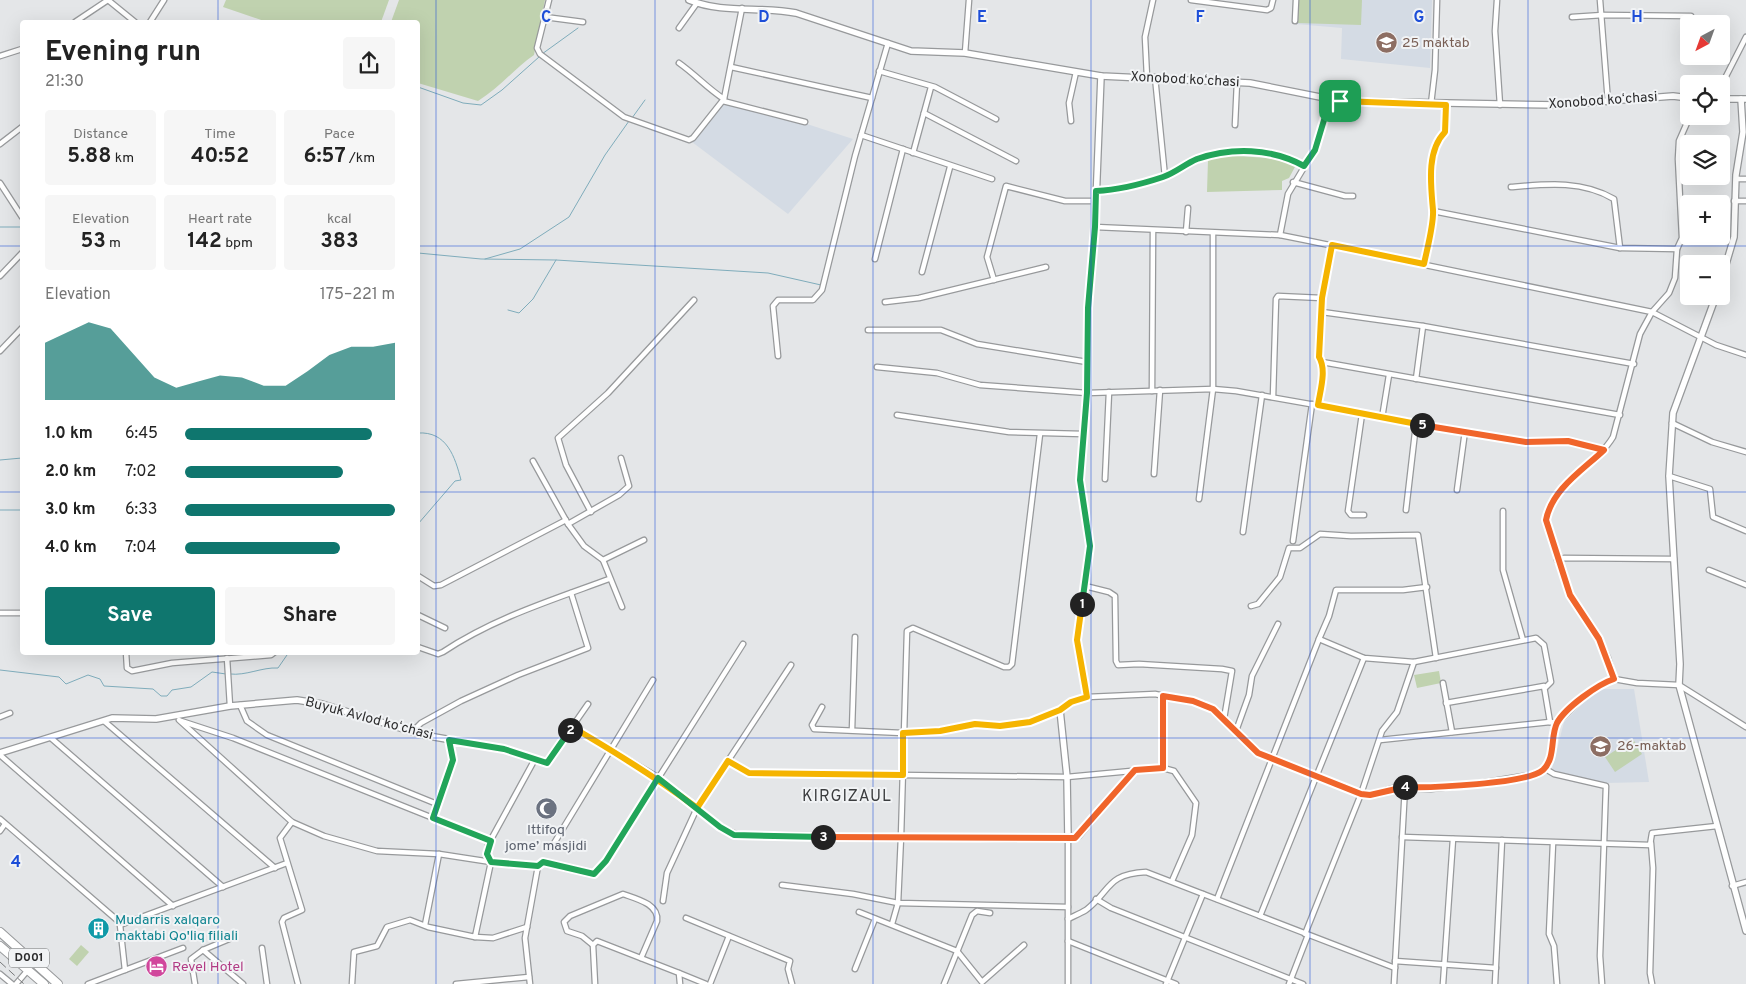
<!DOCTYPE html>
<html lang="en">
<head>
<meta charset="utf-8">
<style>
  body { margin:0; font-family:Overpass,sans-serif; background:#f6f6f6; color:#222; height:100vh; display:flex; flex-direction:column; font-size:19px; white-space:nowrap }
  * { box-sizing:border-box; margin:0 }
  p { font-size:16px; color:#767676 }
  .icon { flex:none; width:28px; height:28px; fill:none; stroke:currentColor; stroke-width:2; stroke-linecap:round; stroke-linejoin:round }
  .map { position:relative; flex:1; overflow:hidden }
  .side { position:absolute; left:20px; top:20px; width:400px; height:635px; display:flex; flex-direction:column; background:#fff; border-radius:5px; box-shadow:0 5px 20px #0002 }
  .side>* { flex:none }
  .needle { width:32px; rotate:221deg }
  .tools { position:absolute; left:1680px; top:15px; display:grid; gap:10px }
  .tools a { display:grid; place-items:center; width:50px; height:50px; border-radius:5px; background:#fff; box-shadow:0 5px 20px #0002; font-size:25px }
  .pin { position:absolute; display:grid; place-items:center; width:42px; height:42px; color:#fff; margin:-21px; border-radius:10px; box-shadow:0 2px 8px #0006 }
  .km { position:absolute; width:25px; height:25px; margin:-12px; border-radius:50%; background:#222; color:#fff; font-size:14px; line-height:25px; text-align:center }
  .round { display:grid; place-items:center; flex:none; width:52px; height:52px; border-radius:5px; background:#f6f6f6 }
  .headline { display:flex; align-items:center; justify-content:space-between; height:85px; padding:0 25px }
  h1 { font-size:28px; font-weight:700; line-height:38px }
  .metrics { display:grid; grid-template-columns:repeat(3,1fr); gap:8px; height:85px; padding:5px 25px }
  .metrics div { display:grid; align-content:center; border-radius:5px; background:#f6f6f6; text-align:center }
  .metrics b { font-size:21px; font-weight:700 }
  .metrics small { font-size:14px; font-weight:400 }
  .metrics p { font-size:14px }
  .chart { height:140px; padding:10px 25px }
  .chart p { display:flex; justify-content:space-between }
  .chart svg { width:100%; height:90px; margin-top:5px; fill:#0f766e; opacity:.7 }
  .button { display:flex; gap:10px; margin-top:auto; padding:10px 25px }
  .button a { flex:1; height:58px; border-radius:5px; background:#0f766e; color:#fff; font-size:20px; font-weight:700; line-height:58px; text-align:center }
  .button a+a { background:#f6f6f6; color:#222 }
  ul { padding:0 25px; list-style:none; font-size:16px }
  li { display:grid; grid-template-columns:80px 60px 1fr; align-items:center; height:38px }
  li i { height:12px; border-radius:6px; background:#0f766e }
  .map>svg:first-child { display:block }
</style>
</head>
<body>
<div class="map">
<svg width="1746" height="984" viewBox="0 0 1746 984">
  <rect width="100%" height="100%" fill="#e4e6e8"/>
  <g fill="#d4dbe4">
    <polygon points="1297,0 1432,0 1430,68 1341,59 1342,28 1296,24"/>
    <polygon points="723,104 807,124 853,139 788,214 692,142"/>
    <polygon points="1601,689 1634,689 1649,782 1606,783 1556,773 1552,769 1564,722 1581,705"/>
  </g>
  <g fill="#c0d2af">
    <polygon points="226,0 389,0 381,22 267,22 223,7"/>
    <path d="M399 0H545L534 55C514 69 499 88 478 101L418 83V22H391Z"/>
    <polygon points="1298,0 1362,0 1361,25 1297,23"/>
    <polygon points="1222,155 1285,159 1296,165 1289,178 1282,181 1282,190 1207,192 1208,160"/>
    <polygon points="1439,671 1441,683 1417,688 1414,675"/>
    <polygon points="1633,739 1642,754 1615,772 1605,757"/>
    <polygon points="81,945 89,952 77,966 69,959"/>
  </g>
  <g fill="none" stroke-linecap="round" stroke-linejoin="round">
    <g stroke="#7facbb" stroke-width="1">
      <polyline points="542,54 578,28"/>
      <polyline points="418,87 463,103 481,105 502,90 539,57"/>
      <polyline points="632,118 645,100"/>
      <polyline points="0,227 22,227"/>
      <polyline points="418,253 481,259 556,260 768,273 821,285"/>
      <polyline points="485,259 520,249 569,217 605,155 629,121"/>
      <polyline points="508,310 519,313 533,299 556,260"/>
      <path d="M418 433C447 431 455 457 461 480L455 481 418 524"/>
      <polyline points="0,460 22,458"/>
      <polyline points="0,510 22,510"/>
      <polyline points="0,670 59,677 66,684 88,675 100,679 104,686 153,689 161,696 167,696 172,690 191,687 212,672 226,674"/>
      <path d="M230 674C246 676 262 667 278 668L287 655"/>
    </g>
    <defs>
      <g id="street">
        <polyline points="108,0 135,22"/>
        <polyline points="549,0 537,48 540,54 624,117 689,140 693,138 724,99 742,8"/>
        <polyline points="1191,0 1267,10 1271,8 1273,0"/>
        <polyline points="1497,0 1495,31 1500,105"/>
        <polyline points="1600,0 1608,102"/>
        <polyline points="545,17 583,22"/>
        <polyline points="1572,17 1603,15 1691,16"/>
        <polyline points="1295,21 1296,0"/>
        <polyline points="75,22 108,0"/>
        <polyline points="150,22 164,0"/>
        <polyline points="679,28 697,3"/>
        <polyline points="965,53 969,0"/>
        <polyline points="0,56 22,49"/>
        <path d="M679 63C696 75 707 88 724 99"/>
        <polyline points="731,67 872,98"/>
        <polyline points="879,71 935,87 996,119"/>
        <polyline points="1147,77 1145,37 1153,0"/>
        <polyline points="1155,77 1165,177"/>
        <polyline points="1721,86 1746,37"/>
        <polyline points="723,101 805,122"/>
        <polyline points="1431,104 1435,70 1437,0"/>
        <polyline points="924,113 1016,161"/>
        <polyline points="1071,121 1069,103 1076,72"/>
        <polyline points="1235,125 1237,82"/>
        <polyline points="861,135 992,179"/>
        <polyline points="0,144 22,127"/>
        <polyline points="913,153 931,87"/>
        <polyline points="1736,179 1746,179"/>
        <polyline points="1293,182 1345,196 1353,196"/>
        <polyline points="0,183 22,217"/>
        <path d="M1511 187C1546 184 1582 180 1614 199L1620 248"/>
        <path d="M1096 191C1118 190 1142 184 1163 177 1175 173 1185 164 1197 160 1232 147 1271 148 1304 166"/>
        <polyline points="1734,201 1746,201"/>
        <polyline points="1433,211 1620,248 1677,249"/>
        <polyline points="1095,227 1280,235 1305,240 1652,312 1716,345 1746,355"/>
        <polyline points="1186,232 1188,208"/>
        <polyline points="1280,235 1288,194 1315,149 1330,100"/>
        <polyline points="875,259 903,149"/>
        <path d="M1424 263C1427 249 1434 224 1433 210 1431 186 1426 150 1445 132L1446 105"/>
        <polyline points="922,272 950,167"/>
        <polyline points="0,276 22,253"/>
        <polyline points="994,280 987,257 1006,186 1065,201 1095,201"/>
        <polyline points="885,302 919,298 1046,267"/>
        <polyline points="1322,312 1423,326 1634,364"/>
        <polyline points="868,330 941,330 977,344 1087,362"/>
        <polyline points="0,351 22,328"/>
        <polyline points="778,356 773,306 778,300 813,300 822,290 855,156 888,43"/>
        <polyline points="1322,362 1620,415"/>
        <polyline points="877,367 937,373 980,385 1087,393 1213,389 1236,391 1526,442 1568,441 1604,450"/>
        <polyline points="1416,379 1423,326"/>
        <polyline points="1152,391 1153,231"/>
        <polyline points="1273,397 1276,299 1278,296 1322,298"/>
        <path d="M1318 405C1320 391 1327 370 1319 357L1322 298 1332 245"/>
        <polyline points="1362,414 1348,511 1351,515 1364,515"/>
        <polyline points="897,415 1009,432 1083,434"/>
        <polyline points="1382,418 1389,375"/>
        <polyline points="1672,423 1712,442 1746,452"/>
        <polyline points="533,461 568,524 619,495 629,486 621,458"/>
        <polyline points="1154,474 1160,390"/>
        <polyline points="1669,476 1710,489 1713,517 1746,531"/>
        <polyline points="1105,479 1109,392"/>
        <polyline points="1457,490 1465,431"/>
        <polyline points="1199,499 1213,389 1213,233"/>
        <polyline points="1406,510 1416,424"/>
        <polyline points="1503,511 1503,570 1523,640"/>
        <polyline points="591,512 566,465 558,438 608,393 694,300"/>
        <polyline points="568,524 584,546 603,560 622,607"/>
        <polyline points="1243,532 1262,395"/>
        <polyline points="1293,541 1312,404"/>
        <polyline points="603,560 644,540"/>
        <polyline points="1557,560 1564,558 1674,559"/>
        <polyline points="1709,570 1746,585"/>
        <polyline points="418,576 434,586 441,585 566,520"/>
        <polyline points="1085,586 1109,592 1115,596 1116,661 1118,665 1139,664 1222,669 1232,671 1224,719"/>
        <polyline points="1427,587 1403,590 1336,590 1329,616 1319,639 1364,658 1414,662 1536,638 1544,645 1551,682 1546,687"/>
        <polyline points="1251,606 1258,604 1280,577 1289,548 1300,548 1320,534 1351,536 1418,535 1436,658"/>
        <polyline points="0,613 22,613"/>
        <polyline points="418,615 445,628"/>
        <path d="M418 647 438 654 443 652C494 618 552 600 609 579"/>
        <polyline points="126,652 127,668 132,671 172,663 271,655 275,652"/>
        <polyline points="227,658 230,706"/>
        <path d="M1614 679 1608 658 1599 639 1570 595 1546 520C1553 482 1595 467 1613 437L1640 334 1652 312 1669 293 1675 278 1677 249 1682 238 1678 159 1679 141 1690 116"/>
        <polyline points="1443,683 1452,732"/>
        <polyline points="1163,696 1163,768"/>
        <polyline points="1087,697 1155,694 1204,704 1224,719 1258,753 1361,794 1370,795 1393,788 1431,789 1468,785 1536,774 1546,767 1549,760 1557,723 1579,701 1604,683 1614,679 1637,683 1679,685 1746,727"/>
        <polyline points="1446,703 1544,686 1550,722"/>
        <polyline points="240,705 247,721 267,735 437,804"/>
        <polyline points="822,707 812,725 814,729 903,733 940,731 975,724 1013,725 1030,722 1060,710"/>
        <polyline points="0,717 10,713"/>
        <polyline points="179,720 292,822 324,836 377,851 439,854 491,862 538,866 543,862 594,874 606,861 743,644"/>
        <polyline points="104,721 275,868"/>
        <polyline points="181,721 233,738 433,818"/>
        <polyline points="572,727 588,704"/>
        <polyline points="852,730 855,637"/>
        <polyline points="1236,731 1249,695 1252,676 1278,624"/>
        <polyline points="412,732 421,723 461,701 518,675 588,648 571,593"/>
        <polyline points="51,738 223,887"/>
        <polyline points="449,740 453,760 433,818 491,841"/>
        <polyline points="1380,740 1550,722 1557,723"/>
        <polyline points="0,755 173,906"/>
        <polyline points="728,761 749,773 1067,777 1163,768 1174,771 1196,803 1192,835 1172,881"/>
        <polyline points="1544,768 1554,774 1606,786 1600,956 1602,984"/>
        <polyline points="0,819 117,920 120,925 125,970"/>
        <polyline points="292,822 280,838 302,910 284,918 282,922 298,984"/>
        <polyline points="0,831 5,824"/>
        <polyline points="1402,837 1650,845 1652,833 1717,826"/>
        <polyline points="1553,843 1549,934 1554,946 1557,984"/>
        <polyline points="1651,843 1653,868 1650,973 1652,984"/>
        <polyline points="553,845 653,680"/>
        <polyline points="782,885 853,894 898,903 1068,907"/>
        <polyline points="1732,886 1746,882"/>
        <polyline points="1096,899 1111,908 1303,984"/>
        <polyline points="1217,899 1319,639"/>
        <polyline points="663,901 667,873 697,808 791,665"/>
        <polyline points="859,912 957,951 982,982 1024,945"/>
        <polyline points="1260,916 1364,658"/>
        <polyline points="686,918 790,961 788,969 792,984"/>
        <path d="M1068 919C1074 916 1081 913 1086 910 1111 891 1106 874 1146 872L1395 968"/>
        <polyline points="892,924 898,903 901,837 907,631 913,628 1004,667 1009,667 1012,664 1040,434"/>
        <polyline points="120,925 287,863"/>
        <polyline points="425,925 439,854"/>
        <polyline points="1305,934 1361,794 1382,731 1397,712 1414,662"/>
        <polyline points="475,937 493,938 527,927"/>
        <polyline points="1068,941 1176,984"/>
        <path d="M593 945 582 936 567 931 564 922 570 916 623 894C637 899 659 904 657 921L641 958"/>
        <polyline points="262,948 267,984"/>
        <polyline points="203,950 243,984"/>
        <polyline points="1395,961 1496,968"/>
        <polyline points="855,969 875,919"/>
        <polyline points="679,973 706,984"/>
        <polyline points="0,974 12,984"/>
        <polyline points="16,984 28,970"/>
        <polyline points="88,984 183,948"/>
        <polyline points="195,984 191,959 203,950 234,937"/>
        <polyline points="352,984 354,952 377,946 387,927 410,920 428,927 475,937 491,862 487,853 488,845 535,759"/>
        <polyline points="456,984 529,977"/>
        <polyline points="530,984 525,938 538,866"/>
        <polyline points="595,984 593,945 597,941 679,973 680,984"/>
        <polyline points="710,984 729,936"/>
        <polyline points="944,984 972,915 977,911 990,913"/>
        <polyline points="1068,984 1068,839 1079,836 1135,770"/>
        <polyline points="1166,984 1203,894"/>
        <polyline points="1289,984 1308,935"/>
        <polyline points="1394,984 1405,787"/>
        <polyline points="1443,984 1453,839"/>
        <polyline points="1495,984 1502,840"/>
      </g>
      <g id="secondary">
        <path d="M689 0C723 14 761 6 796 13L911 51 965 53 1101 76 1250 83 1340 101 1558 105 1673 96 1689 98"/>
        <polyline points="1721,99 1746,99"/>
        <polyline points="1721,281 1734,237 1736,175 1743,132 1741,99"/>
        <polyline points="1716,296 1673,413 1669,476 1680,664 1679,685 1746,931"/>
        <polyline points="0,753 112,718 156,719 230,706 297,700 322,704 423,735 504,749 547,763 572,727 658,778 723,829 737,835 1068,839 1067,777 1060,710 1071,702 1087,697 1077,640 1090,546 1080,480 1087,393 1088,307 1095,227 1101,76"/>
      </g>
      <g id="highway">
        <polyline points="0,932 58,984"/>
        <polyline points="0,946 44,984"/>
      </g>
    </defs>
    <use href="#street" stroke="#97999b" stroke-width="7"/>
    <use href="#secondary" stroke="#97999b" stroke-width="8"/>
    <use href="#highway" stroke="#97999b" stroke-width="10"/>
    <use href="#street" stroke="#fff" stroke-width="4.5"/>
    <use href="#secondary" stroke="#fff" stroke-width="5.5"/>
    <use href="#highway" stroke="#fff" stroke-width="8"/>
    <polyline stroke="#77787a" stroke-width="1" stroke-dasharray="8 4" stroke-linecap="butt" points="0,962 24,984"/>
  </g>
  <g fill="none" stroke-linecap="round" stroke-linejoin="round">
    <defs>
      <path id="split-1" d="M1082 604 1090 546 1080 480 1087 393 1088 308 1095 227 1096 191C1118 190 1142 184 1163 177 1175 173 1185 164 1197 159 1232 147 1271 148 1304 166L1315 150 1330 100 1340 101"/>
      <path id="split-2" d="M570 730 572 727C615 752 657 778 697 808L728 761 749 773 903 775V733L940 731 975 724 1000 726 1030 722 1060 710 1071 702 1087 697 1077 640 1082 604"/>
      <polyline id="split-3" points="570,730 547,763 504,749 449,740 453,760 433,818 491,841 487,854 491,862 538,866 543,862 594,874 606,861 658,778 720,827 734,835 823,837"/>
      <polyline id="split-4" points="823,837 1075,838 1135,770 1163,768 1163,696 1193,701 1213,709 1258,753 1361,794 1370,795 1405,787"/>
      <path id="split-5" d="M1405 787C1429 788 1527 784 1543 770 1556 758 1550 737 1557 723 1565 708 1598 684 1614 679L1599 639 1570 595 1546 520C1552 489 1583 470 1604 450L1568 441 1526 442 1422 425"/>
      <path id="split-6" d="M1340 101 1446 105 1445 132C1426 151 1431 186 1433 210 1434 224 1427 249 1424 264L1332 245 1322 298 1319 357C1327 370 1320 391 1318 405L1422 425"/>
    </defs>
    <use href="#split-1" stroke="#fff" stroke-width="10"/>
    <use href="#split-2" stroke="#fff" stroke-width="10"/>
    <use href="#split-3" stroke="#fff" stroke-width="10"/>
    <use href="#split-4" stroke="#fff" stroke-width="10"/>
    <use href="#split-5" stroke="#fff" stroke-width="10"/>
    <use href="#split-6" stroke="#fff" stroke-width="10"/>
    <use href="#split-1" stroke="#22a559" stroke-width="6"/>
    <use href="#split-2" stroke="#f5b400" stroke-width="6"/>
    <use href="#split-3" stroke="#22a559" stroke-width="6"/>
    <use href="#split-4" stroke="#f0652b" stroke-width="6"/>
    <use href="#split-5" stroke="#f0652b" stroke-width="6"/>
    <use href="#split-6" stroke="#f5b400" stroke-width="6"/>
  </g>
  <path fill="none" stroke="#1d4ed8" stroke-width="1" stroke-opacity="0.55" d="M218 0V22M436 0V984M655 0V984M873 0V984M1091 0V984M1310 0V984M1528 0V984M0 246H22M418 246H1746M0 492H22M418 492H1746M218 652V984M0 738H1746"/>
  <defs>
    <symbol id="school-disc" viewBox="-11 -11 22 22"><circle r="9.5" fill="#8d6e63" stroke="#f1f3f5"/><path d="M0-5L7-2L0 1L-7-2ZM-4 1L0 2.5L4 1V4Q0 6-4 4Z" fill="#fff"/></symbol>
    <symbol id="mosque-disc" viewBox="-11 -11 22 22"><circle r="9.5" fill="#6b7280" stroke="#f1f3f5"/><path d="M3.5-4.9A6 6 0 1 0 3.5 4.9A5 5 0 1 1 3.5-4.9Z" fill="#fff"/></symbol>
    <symbol id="building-disc" viewBox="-11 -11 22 22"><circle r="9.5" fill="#0f9aa8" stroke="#f1f3f5"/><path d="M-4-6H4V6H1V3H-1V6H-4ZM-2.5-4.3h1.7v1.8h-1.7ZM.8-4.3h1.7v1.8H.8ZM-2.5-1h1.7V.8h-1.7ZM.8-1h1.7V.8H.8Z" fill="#fff"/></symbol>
    <symbol id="hotel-disc" viewBox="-11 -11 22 22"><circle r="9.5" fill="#d1479c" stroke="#f1f3f5"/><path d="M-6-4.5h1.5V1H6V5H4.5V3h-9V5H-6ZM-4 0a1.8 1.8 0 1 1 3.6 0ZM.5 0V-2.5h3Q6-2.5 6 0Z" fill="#fff"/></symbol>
  </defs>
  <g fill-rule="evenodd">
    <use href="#school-disc" x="1374" y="30" width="25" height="25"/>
    <use href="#school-disc" x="1588" y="734" width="25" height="25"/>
    <use href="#mosque-disc" x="534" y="796" width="25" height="25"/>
    <use href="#building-disc" x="86" y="916" width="25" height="25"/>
    <use href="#hotel-disc" x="144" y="954" width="25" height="25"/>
  </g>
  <g text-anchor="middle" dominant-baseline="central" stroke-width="4" stroke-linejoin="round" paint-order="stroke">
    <rect fill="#f1f3f5" stroke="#676869" stroke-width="1" x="9" y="948.5" width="40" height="19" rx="4"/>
    <g font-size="12" font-weight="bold" fill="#2c2c2d">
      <text x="29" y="958">D001</text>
    </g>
    <g font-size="14" fill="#785e54" stroke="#f1f3f5" text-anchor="start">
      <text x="1402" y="43">25 maktab</text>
      <text x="1617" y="746">26-maktab</text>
    </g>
    <g font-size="14" fill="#2c2c2d" stroke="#f1f3f5">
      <text transform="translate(1185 80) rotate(3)">Xonobod koʻchasi</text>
      <text transform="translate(1603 101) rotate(-4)">Xonobod koʻchasi</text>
      <text transform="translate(369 719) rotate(15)">Buyuk Avlod koʻchasi</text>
    </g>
    <g font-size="14" fill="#5b616d" stroke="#f1f3f5">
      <text x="546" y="830">Ittifoq<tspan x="546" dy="16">jome’ masjidi</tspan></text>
    </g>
    <g font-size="14" fill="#0d838f" stroke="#f1f3f5" text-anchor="start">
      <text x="115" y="920">Mudarris xalqaro<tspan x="115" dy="16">maktabi Qo'liq filiali</tspan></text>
    </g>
    <g font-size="14" fill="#b23c85" stroke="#f1f3f5" text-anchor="start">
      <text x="172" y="967">Revel Hotel</text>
    </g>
    <g font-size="16" letter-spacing="1" fill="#3b3d3f" stroke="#f1f3f5">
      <text x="847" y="797">KIRGIZAUL</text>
    </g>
  </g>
  <g font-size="16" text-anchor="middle" font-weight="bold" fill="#1d4ed8" stroke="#f1f3f5" stroke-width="4" stroke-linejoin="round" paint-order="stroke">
    <text x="546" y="22">C</text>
    <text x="764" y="22">D</text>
    <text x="982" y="22">E</text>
    <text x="1200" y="22">F</text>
    <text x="1419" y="22">G</text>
    <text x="1637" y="22">H</text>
    <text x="16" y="867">4</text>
  </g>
</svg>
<div class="tools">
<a><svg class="needle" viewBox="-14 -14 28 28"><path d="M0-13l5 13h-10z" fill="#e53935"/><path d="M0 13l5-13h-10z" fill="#767676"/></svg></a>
<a><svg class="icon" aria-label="locate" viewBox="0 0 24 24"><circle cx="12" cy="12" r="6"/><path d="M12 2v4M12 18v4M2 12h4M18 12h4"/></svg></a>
<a><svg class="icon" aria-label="layers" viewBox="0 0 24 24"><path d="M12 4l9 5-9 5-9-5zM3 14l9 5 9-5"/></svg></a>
<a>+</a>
<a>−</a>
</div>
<div class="pin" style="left:1340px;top:101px;background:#1e9e55"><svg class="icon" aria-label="arrive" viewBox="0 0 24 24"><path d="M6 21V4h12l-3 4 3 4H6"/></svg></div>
<b class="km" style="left:1082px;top:604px">1</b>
<b class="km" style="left:570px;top:730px">2</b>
<b class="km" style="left:823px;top:837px">3</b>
<b class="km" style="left:1405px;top:787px">4</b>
<b class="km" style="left:1422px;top:425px">5</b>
<section class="side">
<div class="headline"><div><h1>Evening run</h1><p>21:30</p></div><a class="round"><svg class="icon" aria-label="share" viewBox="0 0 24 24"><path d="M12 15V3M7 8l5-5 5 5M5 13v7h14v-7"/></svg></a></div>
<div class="metrics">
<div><p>Distance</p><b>5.88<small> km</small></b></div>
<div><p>Time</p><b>40:52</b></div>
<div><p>Pace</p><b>6:57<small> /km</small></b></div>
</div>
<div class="metrics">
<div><p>Elevation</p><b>53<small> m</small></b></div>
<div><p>Heart rate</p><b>142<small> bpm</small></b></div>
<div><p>kcal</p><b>383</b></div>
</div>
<div class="chart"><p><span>Elevation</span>175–221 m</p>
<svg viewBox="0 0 160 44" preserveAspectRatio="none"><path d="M0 44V16L10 11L20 6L30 9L40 21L50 33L60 38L70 35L80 32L90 33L100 37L110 37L120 30L130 22L140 18L150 18L160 16V44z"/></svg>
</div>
<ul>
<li><b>1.0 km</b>6:45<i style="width:89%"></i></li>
<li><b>2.0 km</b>7:02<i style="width:75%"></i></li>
<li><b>3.0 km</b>6:33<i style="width:100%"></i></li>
<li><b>4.0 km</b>7:04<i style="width:74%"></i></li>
</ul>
<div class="button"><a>Save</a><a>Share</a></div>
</section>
</div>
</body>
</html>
